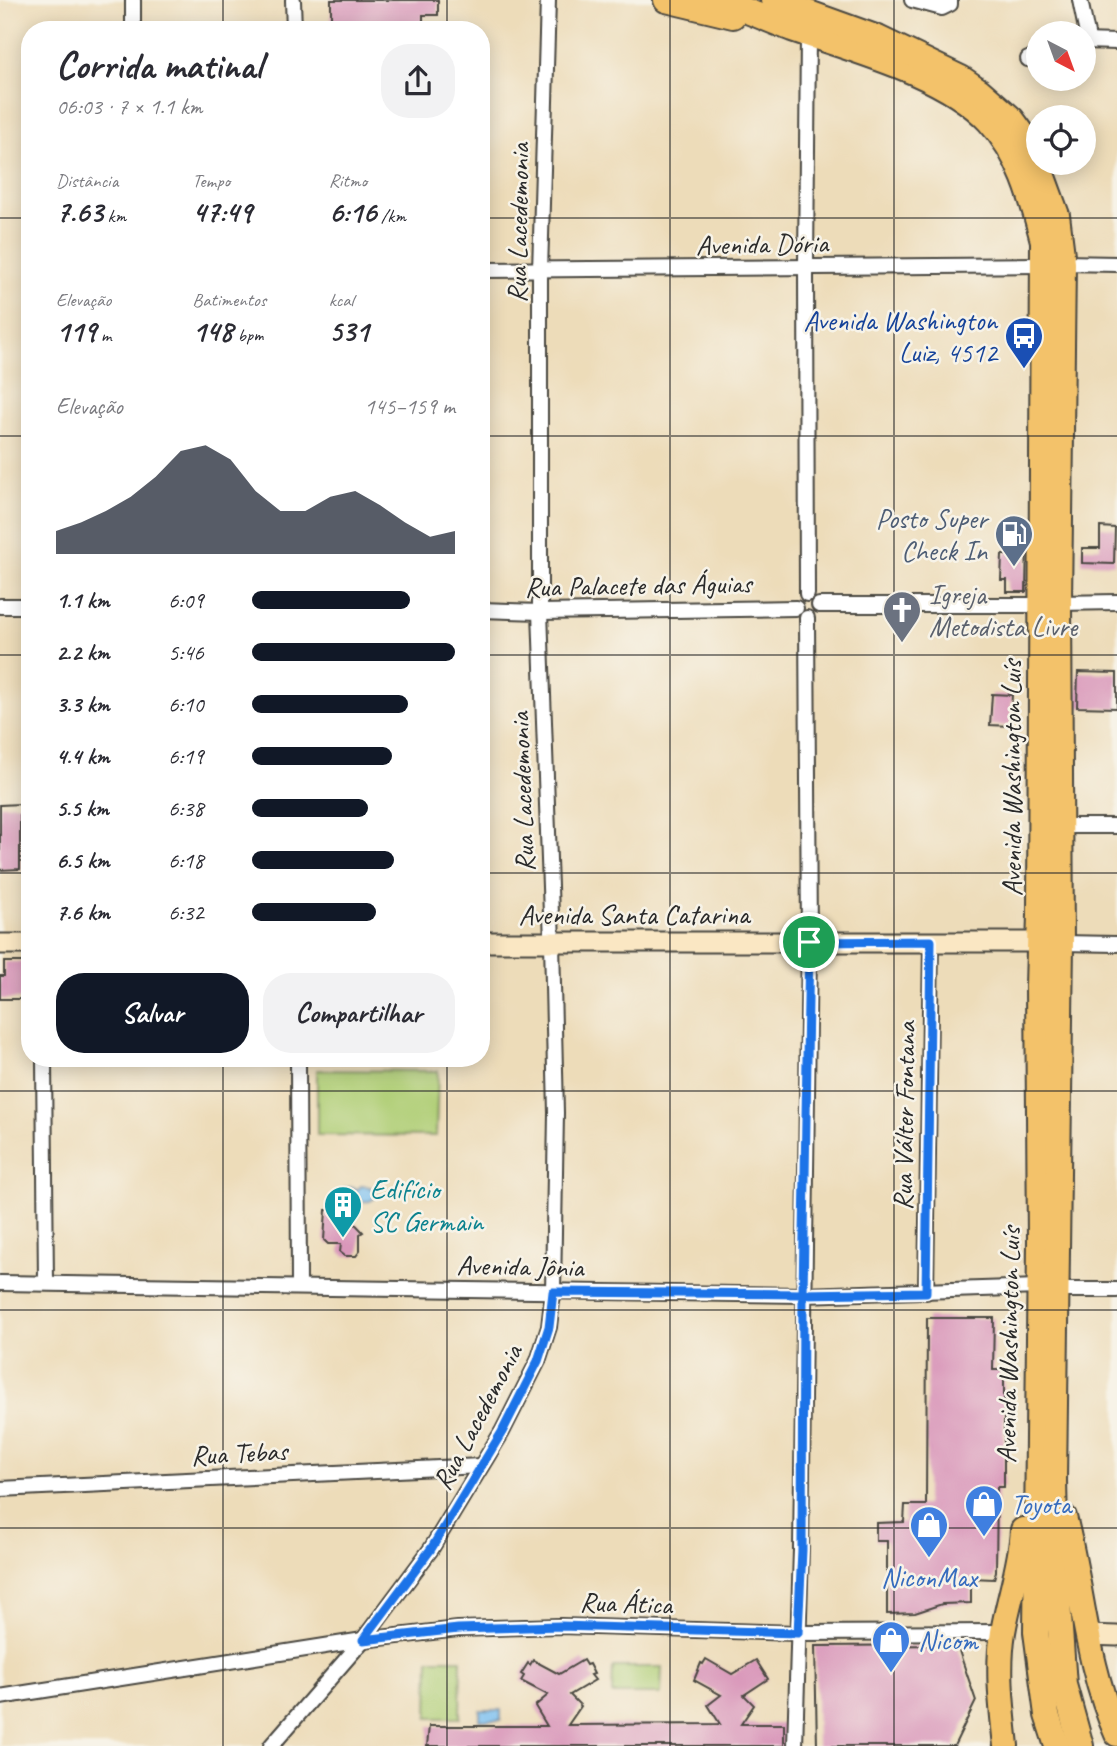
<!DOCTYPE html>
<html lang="pt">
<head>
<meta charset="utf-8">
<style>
  body { margin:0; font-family:Caveat,sans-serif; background:#f2f2f3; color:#2b2b33; height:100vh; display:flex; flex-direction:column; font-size:26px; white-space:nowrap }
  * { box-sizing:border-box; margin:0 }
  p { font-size:23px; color:#7c7c81 }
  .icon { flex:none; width:38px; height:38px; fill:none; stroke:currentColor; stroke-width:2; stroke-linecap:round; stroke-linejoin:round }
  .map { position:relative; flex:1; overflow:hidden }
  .details { position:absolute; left:21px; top:21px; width:469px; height:1046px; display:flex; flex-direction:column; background:#fff; border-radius:28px; box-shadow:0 4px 18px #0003 }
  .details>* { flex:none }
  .needle { width:46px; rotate:139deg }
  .controls { position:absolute; left:1026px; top:21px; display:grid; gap:14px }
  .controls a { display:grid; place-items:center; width:70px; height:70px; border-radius:50%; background:#fff; box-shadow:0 4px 18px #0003; font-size:35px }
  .pin { position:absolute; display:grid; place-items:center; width:60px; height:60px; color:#fff; margin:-30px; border:4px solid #fff; border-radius:50%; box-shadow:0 2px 7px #0007 }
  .round { display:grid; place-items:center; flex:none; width:74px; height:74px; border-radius:28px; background:#f2f2f3 }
  .summary { display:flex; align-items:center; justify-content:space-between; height:119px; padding:0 35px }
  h1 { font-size:38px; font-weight:700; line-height:52px }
  .stats { display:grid; grid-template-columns:repeat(3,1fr); gap:10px; height:119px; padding:7px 35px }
  .stats div { display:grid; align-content:center }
  .stats b { font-size:30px; font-weight:700 }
  .stats small { font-size:19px; font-weight:400 }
  .stats p { font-size:19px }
  .chart { height:196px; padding:14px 35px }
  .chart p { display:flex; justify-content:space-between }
  .chart svg { width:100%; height:126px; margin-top:7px; fill:#111827; opacity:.7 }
  .action { display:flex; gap:14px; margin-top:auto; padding:14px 35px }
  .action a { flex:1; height:80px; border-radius:28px; background:#111827; color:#fff; font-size:28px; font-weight:700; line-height:80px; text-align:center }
  .action a+a { background:#f2f2f3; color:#2b2b33 }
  ul { padding:0 35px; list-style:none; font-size:23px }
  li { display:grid; grid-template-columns:112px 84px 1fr; align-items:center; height:52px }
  li i { height:18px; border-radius:9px; background:#111827 }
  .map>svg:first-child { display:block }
</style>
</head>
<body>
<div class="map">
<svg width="1117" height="1746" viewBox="0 0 1117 1746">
  <rect width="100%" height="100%" fill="#f7f3e8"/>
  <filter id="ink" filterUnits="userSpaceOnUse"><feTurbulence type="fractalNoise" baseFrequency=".0143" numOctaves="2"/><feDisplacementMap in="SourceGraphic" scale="14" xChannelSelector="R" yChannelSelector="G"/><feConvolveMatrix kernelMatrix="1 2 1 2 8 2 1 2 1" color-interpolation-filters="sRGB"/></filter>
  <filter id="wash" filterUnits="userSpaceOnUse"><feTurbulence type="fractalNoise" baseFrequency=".00686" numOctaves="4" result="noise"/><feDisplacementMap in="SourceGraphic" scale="28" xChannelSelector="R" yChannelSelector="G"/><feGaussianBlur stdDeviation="1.57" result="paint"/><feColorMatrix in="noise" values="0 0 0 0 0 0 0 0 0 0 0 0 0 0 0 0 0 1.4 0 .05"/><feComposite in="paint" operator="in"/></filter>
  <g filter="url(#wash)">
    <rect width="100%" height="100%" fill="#eddcb9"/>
    <g fill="#afce75" stroke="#6d7c50" stroke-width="2">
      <polygon points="317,1070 438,1071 436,1136 317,1135"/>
      <polygon points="429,1659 461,1659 460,1718 428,1718"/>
      <polygon points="613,1667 662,1667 661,1694 612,1694"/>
    </g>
    <g fill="#7abff1" stroke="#52758e" stroke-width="2">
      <polygon points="361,1186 370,1187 375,1191 376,1197 370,1201 355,1202 346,1192 345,1188 353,1187 357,1190"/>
      <rect x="480" y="1710" width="21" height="10"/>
    </g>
    <g id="blocks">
      <g fill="#d997ba">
        <polygon points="331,0 438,0 438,15 423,15 423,30 331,30"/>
        <polygon points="1100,527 1115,528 1114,564 1082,563 1082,548 1100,548"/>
        <polygon points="1008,533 1027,533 1026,592 1007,592 1007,580 1001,580 1002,555 1007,555"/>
        <polygon points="1078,672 1117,673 1117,708 1077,707"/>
        <polygon points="992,694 1012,695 1010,726 990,725"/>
        <polygon points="20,804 20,869 0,870 0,805"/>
        <polygon points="4,962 23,962 26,967 26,999 0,999 0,976 4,976"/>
        <polygon points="326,1210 342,1210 363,1232 360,1234 360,1251 356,1256 345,1256 340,1252 341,1244 328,1244 324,1240"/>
        <polygon points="927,1318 994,1318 993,1370 1004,1370 1004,1487 997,1487 996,1571 994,1579 971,1578 971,1603 942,1604 915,1613 887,1614 887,1541 876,1541 876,1523 904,1522 905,1505 926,1505"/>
        <polygon points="957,1645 976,1701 954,1746 817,1746 815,1646"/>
        <polygon points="706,1659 732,1674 756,1660 768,1679 744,1695 754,1705 741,1724 784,1724 784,1746 427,1746 429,1726 547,1726 535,1706 548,1695 521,1681 524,1676 521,1674 528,1663 530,1665 533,1660 559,1674 583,1660 586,1665 589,1664 594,1674 591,1675 595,1680 570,1695 581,1706 568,1725 720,1724 708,1705 721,1695 694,1680 701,1663 703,1664"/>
      </g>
    </g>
  </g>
  <g filter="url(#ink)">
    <use href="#blocks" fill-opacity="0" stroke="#484640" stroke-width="2"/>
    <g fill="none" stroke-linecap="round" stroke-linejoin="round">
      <defs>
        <g id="street">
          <polyline points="293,0 294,30"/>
          <polyline points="912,0 942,8 950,4 950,0"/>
          <polyline points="1080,0 1088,39"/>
          <polyline points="133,30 133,0"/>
          <polyline points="1083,41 1117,42"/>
          <polyline points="1028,59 1038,56"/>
          <polyline points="1063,263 1117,264"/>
          <polyline points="481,270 1044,265"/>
          <polyline points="807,594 806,267 808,34"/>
          <polyline points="1059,603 1117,602"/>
          <polyline points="819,605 1041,605"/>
          <polyline points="0,606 30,606"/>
          <polyline points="481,610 540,612 796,608"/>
          <polyline points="1061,826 1117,826"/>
          <polyline points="1061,943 1117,944"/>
          <polyline points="44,1059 46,1283"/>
          <polyline points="298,1059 299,1286"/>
          <polyline points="0,1283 803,1295 1039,1287"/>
          <polyline points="1057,1290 1117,1290"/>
          <polyline points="926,1292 931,941"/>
          <polyline points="0,1489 481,1466"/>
          <polyline points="0,1697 363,1640 458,1629 560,1626 798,1633 1003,1632"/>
          <polyline points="271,1746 363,1640 431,1549 502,1432 538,1361 549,1327 553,1292 556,1113 552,942 540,612 540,271 548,0"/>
          <polyline points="795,1746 801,1550 809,942 807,618"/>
        </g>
        <g id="secondary">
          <polyline points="481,942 1039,942"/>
          <polyline points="0,944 30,944"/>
          <polyline points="1086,1635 1117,1636"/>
        </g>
        <g id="highway">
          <polyline points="666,0 733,16"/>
          <path d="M717 0C742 8 766 19 792 29 852 50 944 73 989 121 1020 154 1032 198 1043 241L1040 914 1038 986 1040 1241 1036 1632 1047 1715 1057 1746"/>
          <polyline points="773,0 878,38 961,78 980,91 1012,119 1026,138 1038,163"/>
          <polyline points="1038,163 1057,215 1063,263 1059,603 1061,943 1054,1480 1056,1574 1064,1685 1081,1746"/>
          <path d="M1064 1517C1083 1590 1086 1665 1117 1734"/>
          <path d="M1006 1746C1002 1708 997 1670 1003 1632 1009 1597 1021 1565 1023 1530"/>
        </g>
      </defs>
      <use href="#street" stroke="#484640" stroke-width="18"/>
      <use href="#secondary" stroke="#484640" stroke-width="23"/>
      <use href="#highway" stroke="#484640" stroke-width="28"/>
      <use href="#street" stroke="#fff" stroke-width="14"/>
      <use href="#secondary" stroke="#fae7c3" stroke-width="19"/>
      <use href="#highway" stroke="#f3c26a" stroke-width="24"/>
    </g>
  </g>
  <g fill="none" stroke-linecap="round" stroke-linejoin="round" filter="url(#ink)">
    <defs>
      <polyline id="route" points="809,942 803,1294 553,1292 549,1327 538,1361 502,1432 431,1549 363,1640 458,1629 560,1626 798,1633 802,1550 803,1294 926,1292 931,941 809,942"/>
    </defs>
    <use href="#route" stroke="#fff" stroke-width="14"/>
    <use href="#route" stroke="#1a73e8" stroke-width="9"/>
  </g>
  <path fill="none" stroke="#2b2b2b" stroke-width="2" stroke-opacity="0.55" d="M223 0V30M447 0V30M670 0V1746M894 0V1746M0 218H30M481 218H1117M0 436H30M481 436H1117M0 655H30M481 655H1117M0 873H30M481 873H1117M223 1059V1746M447 1059V1746M0 1091H1117M0 1310H1117M0 1528H1117"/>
  <defs>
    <symbol id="bus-pin" viewBox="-11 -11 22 30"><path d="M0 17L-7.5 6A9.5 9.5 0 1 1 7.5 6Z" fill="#1a4fb4" stroke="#f7f3e8"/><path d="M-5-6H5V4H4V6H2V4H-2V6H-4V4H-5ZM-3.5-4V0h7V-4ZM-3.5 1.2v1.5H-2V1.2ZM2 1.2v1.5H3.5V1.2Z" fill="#fff"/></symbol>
    <symbol id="fuel-pin" viewBox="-11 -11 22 30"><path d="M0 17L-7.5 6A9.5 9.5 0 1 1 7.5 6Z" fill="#5c6f8a" stroke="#f7f3e8"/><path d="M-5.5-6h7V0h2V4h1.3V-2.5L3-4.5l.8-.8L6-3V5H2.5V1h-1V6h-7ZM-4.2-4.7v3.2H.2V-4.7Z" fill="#fff"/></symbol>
    <symbol id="church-pin" viewBox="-11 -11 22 30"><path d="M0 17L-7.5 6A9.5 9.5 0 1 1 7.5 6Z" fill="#6b7280" stroke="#f7f3e8"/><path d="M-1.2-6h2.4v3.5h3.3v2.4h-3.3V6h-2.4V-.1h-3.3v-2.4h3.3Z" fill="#fff"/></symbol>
    <symbol id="building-pin" viewBox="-11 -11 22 30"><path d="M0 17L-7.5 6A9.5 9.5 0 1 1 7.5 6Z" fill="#0f9aa8" stroke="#f7f3e8"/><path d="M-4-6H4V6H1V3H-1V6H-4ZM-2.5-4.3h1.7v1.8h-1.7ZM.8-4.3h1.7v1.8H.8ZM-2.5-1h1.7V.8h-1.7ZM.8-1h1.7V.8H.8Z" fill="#fff"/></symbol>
    <symbol id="shop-pin" viewBox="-11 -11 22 30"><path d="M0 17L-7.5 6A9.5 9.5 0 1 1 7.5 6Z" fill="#3f7fe0" stroke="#f7f3e8"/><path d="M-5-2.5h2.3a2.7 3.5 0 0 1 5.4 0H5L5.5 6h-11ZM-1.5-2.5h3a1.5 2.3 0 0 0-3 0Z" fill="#fff"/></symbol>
  </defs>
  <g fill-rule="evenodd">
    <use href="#bus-pin" x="1002" y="314" width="44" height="60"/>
    <use href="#fuel-pin" x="992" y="512" width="44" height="60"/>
    <use href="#church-pin" x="880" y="588" width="44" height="60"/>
    <use href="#building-pin" x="321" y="1183" width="44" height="60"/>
    <use href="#shop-pin" x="962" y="1482" width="44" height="60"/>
    <use href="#shop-pin" x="907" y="1503" width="44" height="60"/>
    <use href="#shop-pin" x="869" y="1618" width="44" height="60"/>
  </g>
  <g text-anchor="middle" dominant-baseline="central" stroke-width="5" stroke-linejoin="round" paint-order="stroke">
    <g font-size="28" fill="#2b2b2b" stroke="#f7f3e8">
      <text transform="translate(518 223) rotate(-89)">Rua Lacedemonia</text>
      <text transform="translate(762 244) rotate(-1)">Avenida Dória</text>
      <text transform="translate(638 585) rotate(-1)">Rua Palacete das Águias</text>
      <text transform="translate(1011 778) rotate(-90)">Avenida Washington Luís</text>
      <text transform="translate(522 792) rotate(-92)">Rua Lacedemonia</text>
      <text x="634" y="914">Avenida Santa Catarina</text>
      <text transform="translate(904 1116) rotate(-89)">Rua Válter Fontana</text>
      <text transform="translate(520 1266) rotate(1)">Avenida Jônia</text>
      <text transform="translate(1008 1345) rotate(-89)">Avenida Washington Luís</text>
      <text transform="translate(477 1417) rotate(-62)">Rua Lacedemonia</text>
      <text transform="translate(239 1453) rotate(-3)">Rua Tebas</text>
      <text transform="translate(626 1603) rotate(2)">Rua Ática</text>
    </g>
    <g font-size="28" fill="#164399" stroke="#f7f3e8" text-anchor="end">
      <text x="997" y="320">Avenida Washington<tspan x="997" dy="32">Luiz, 4512</tspan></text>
    </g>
    <g font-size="28" fill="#4e5e75" stroke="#f7f3e8" text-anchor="end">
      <text x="987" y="518">Posto Super<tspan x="987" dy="32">Check In</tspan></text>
    </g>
    <g font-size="28" fill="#5b616d" stroke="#f7f3e8" text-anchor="start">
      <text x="929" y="594">Igreja<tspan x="929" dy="32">Metodista Livre</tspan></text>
    </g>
    <g font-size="28" fill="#0d838f" stroke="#f7f3e8" text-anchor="start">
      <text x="370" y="1189">Edifício<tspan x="370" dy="32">SC Germain</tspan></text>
    </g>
    <g font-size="28" fill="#366cbe" stroke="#f7f3e8" text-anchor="start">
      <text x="1011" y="1504">Toyota</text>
      <text x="929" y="1577" text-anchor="middle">NiconMax</text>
      <text x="918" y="1640">Nicom</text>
    </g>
  </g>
</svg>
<div class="controls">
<a><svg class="needle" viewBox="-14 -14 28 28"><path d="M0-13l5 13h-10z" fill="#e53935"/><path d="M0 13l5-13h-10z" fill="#7c7c81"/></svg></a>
<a><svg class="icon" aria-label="locate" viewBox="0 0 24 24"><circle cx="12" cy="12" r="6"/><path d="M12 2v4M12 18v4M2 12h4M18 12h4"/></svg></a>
</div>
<div class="pin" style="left:809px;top:942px;background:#1e9e55"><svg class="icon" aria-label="arrive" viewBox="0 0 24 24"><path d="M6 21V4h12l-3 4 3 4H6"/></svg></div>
<section class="details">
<div class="summary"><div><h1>Corrida matinal</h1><p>06:03 · 7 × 1.1 km</p></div><a class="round"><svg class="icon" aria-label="share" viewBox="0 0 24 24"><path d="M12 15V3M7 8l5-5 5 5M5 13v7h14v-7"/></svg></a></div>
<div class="stats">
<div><p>Distância</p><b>7.63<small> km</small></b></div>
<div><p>Tempo</p><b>47:49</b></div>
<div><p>Ritmo</p><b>6:16<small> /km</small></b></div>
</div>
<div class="stats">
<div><p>Elevação</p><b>119<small> m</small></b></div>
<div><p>Batimentos</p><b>148<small> bpm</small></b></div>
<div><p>kcal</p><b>531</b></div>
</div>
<div class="chart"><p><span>Elevação</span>145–159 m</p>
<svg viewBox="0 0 160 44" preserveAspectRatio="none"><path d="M0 44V36L10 33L20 29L30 24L40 17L50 8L60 6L70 11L80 22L90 29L100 29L110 24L120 22L130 27L140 33L150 38L160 36V44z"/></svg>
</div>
<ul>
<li><b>1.1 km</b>6:09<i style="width:78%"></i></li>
<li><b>2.2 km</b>5:46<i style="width:100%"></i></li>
<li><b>3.3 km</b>6:10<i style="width:77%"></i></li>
<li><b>4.4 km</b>6:19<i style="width:69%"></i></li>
<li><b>5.5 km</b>6:38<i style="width:57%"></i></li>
<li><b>6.5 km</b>6:18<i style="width:70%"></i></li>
<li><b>7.6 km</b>6:32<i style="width:61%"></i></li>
</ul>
<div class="action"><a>Salvar</a><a>Compartilhar</a></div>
</section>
</div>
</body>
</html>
